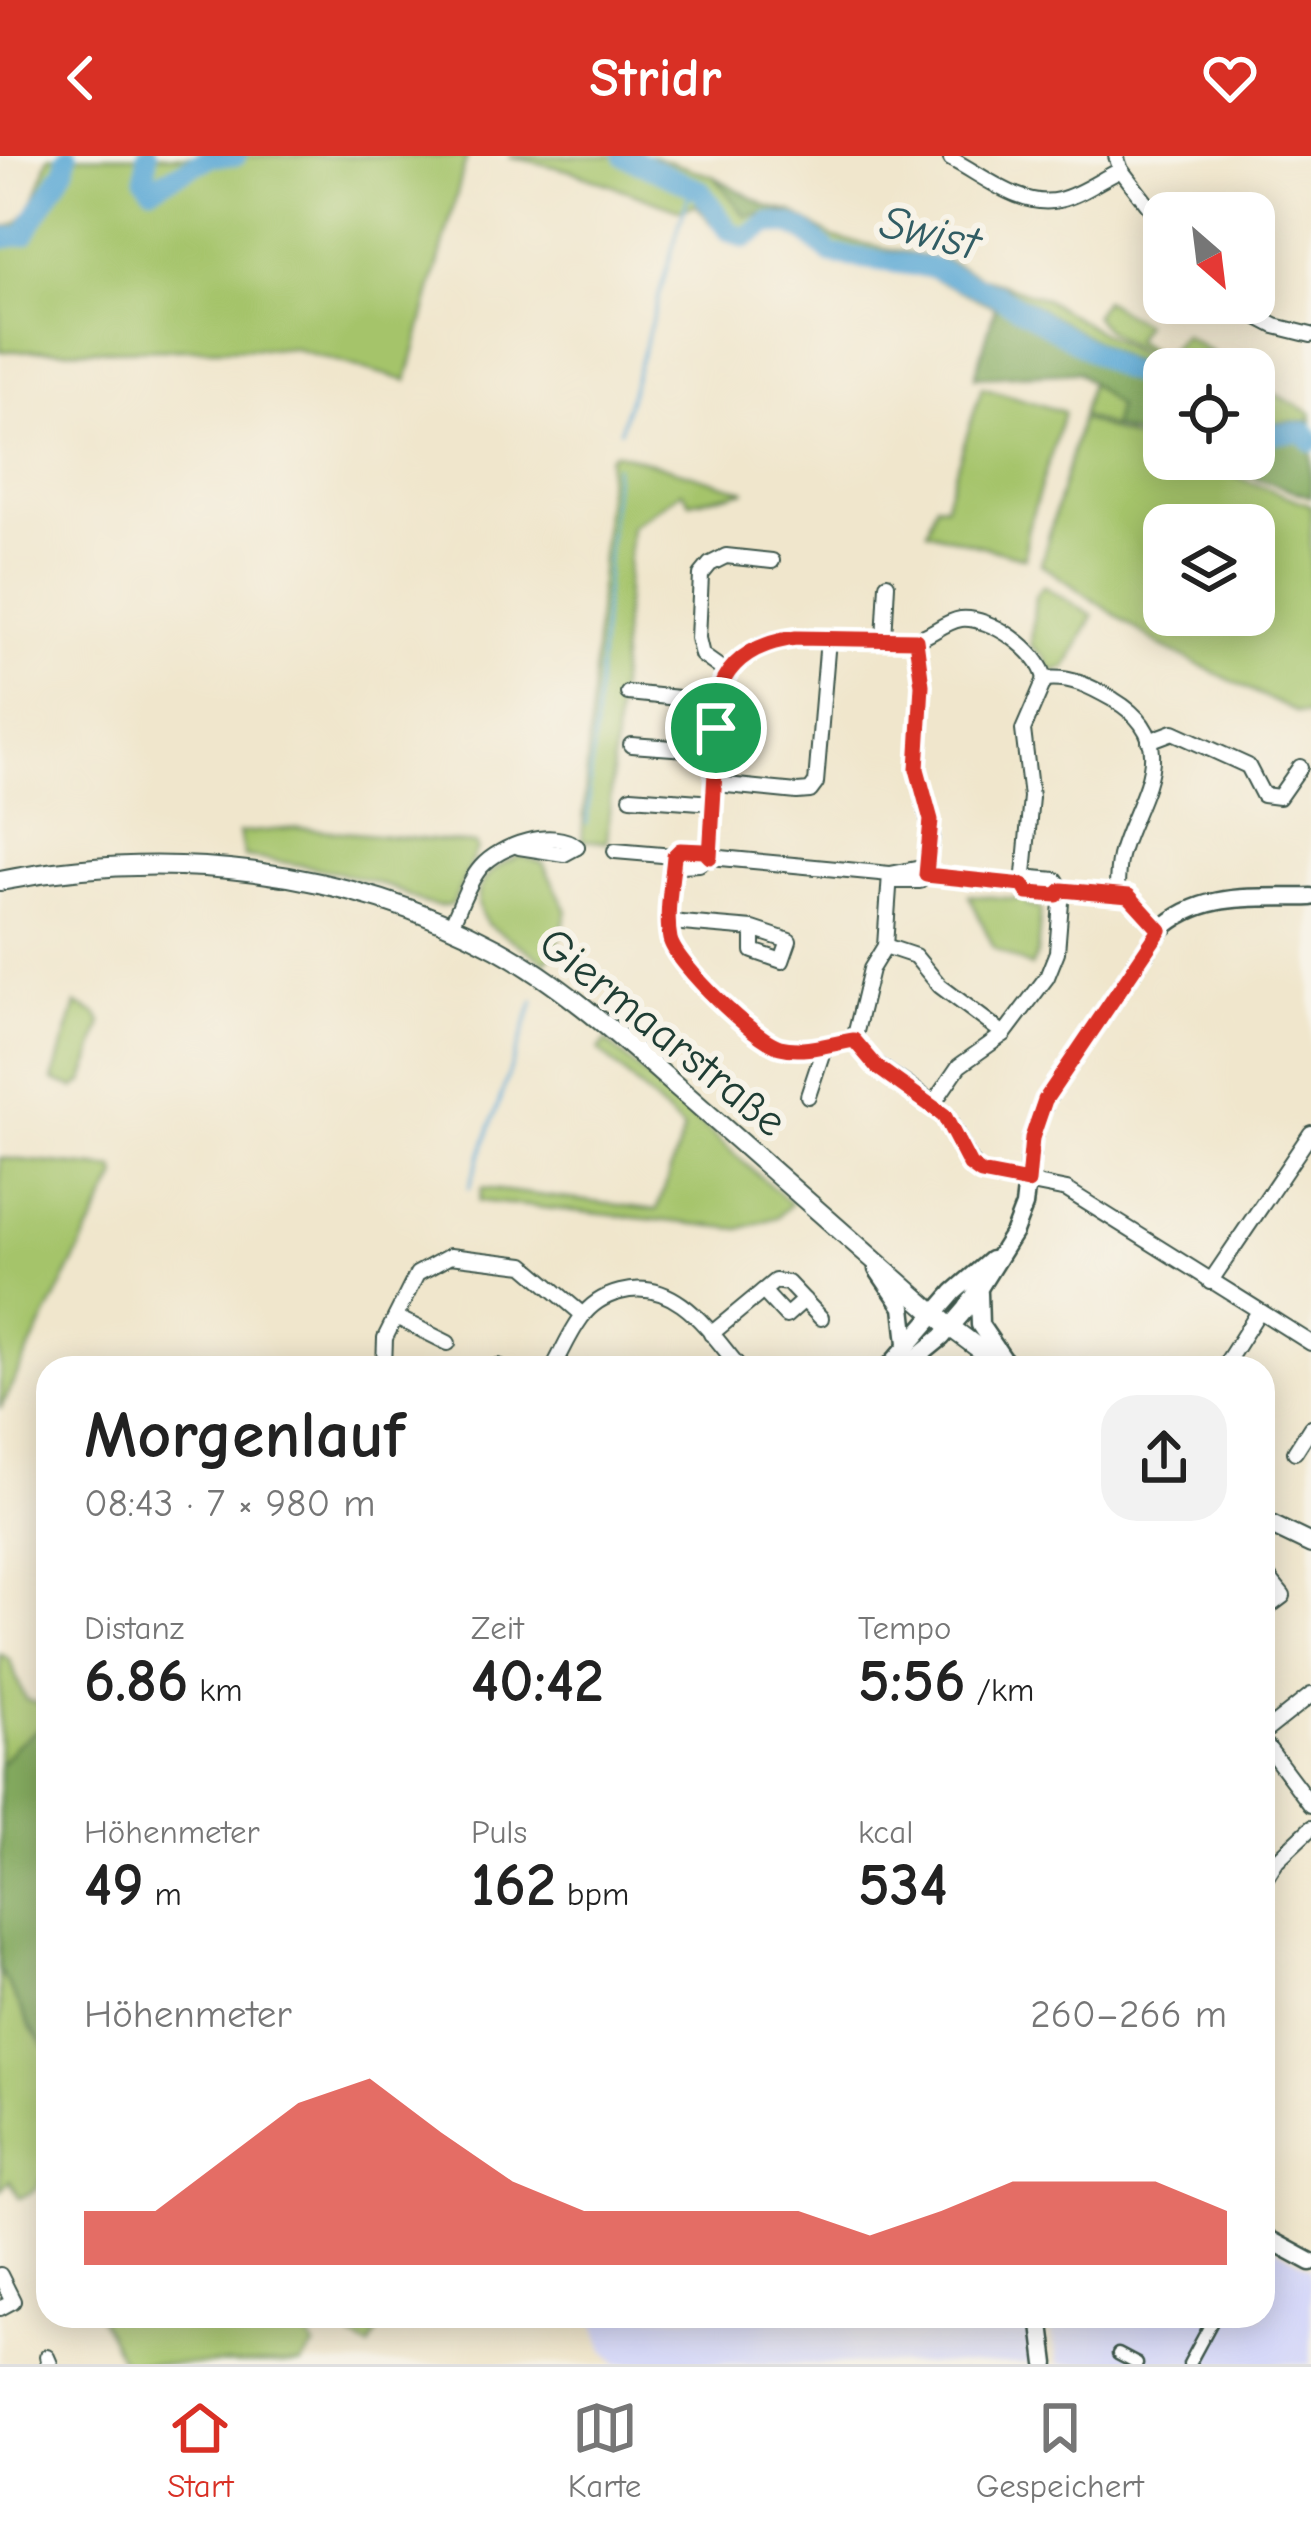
<!DOCTYPE html>
<html lang="de">
<head>
<meta charset="utf-8">
<style>
  body { margin:0; font-family:"Comic Neue",sans-serif; background:#f2f2f2; color:#222; height:100vh; display:flex; flex-direction:column; font-size:45px; white-space:nowrap }
  * { box-sizing:border-box; margin:0 }
  p { font-size:39px; color:#767676 }
  .icon { flex:none; width:66px; height:66px; fill:none; stroke:currentColor; stroke-width:2; stroke-linecap:round; stroke-linejoin:round }
  .map { position:relative; flex:1; overflow:hidden }
  .side { position:absolute; left:36px; top:1200px; width:1239px; height:972px; display:flex; flex-direction:column; background:#fff; border-radius:36px; box-shadow:0 6px 30px #0003 }
  .side>* { flex:none }
  .needle { width:78px; rotate:152deg }
  .buttons { position:absolute; left:1143px; top:36px; display:grid; gap:24px }
  .buttons a { display:grid; place-items:center; width:132px; height:132px; border-radius:24px; background:#fff; box-shadow:0 6px 30px #0003; font-size:60px }
  .pin { position:absolute; display:grid; place-items:center; width:102px; height:102px; color:#fff; margin:-51px; border:6px solid #fff; border-radius:50%; box-shadow:0 3px 12px #0007 }
  .round { display:grid; place-items:center; flex:none; width:126px; height:126px; border-radius:36px; background:#f2f2f2 }
  .headline { display:flex; align-items:center; justify-content:space-between; height:204px; padding:0 48px }
  h1 { font-size:66px; font-weight:700; line-height:90px }
  .figures { display:grid; grid-template-columns:repeat(3,1fr); gap:18px; height:204px; padding:12px 48px }
  .figures div { display:grid; align-content:center }
  .figures b { font-size:60px; font-weight:700 }
  .figures small { font-size:33px; font-weight:400 }
  .figures p { font-size:33px }
  .chart { height:336px; padding:24px 48px }
  .chart p { display:flex; justify-content:space-between }
  .chart svg { width:100%; height:216px; margin-top:12px; fill:#d93025; opacity:.7 }
  header { display:flex; justify-content:space-between; align-items:center; height:156px; padding:0 48px; background:#d93025; color:#fff; font-size:54px; font-weight:700 }
  .menu { display:flex; justify-content:space-around; align-items:center; height:168px; border-top:3px solid #e0e0e0; background:#fff; font-size:33px; color:#767676 }
  .menu a { display:grid; justify-items:center; gap:6px }
  .menu .selected { color:#d93025 }
  .map>svg:first-child { display:block }
</style>
</head>
<body>
<header><svg class="icon" aria-label="back" viewBox="0 0 24 24"><path d="M15 5l-7 7 7 7"/></svg>Stridr<svg class="icon" aria-label="heart" viewBox="0 0 24 24"><path d="M12 20l-8-8c-3-5 5-10 8-4 3-6 11-1 8 4z"/></svg></header>
<div class="map">
<svg width="1311" height="2208" viewBox="0 0 1311 2208">
  <rect width="100%" height="100%" fill="#f7f3e8"/>
  <filter id="ink" filterUnits="userSpaceOnUse"><feTurbulence type="fractalNoise" baseFrequency=".00833" numOctaves="2"/><feDisplacementMap in="SourceGraphic" scale="24" xChannelSelector="R" yChannelSelector="G"/><feConvolveMatrix kernelMatrix="1 2 1 2 8 2 1 2 1" color-interpolation-filters="sRGB"/></filter>
  <filter id="wash" filterUnits="userSpaceOnUse"><feTurbulence type="fractalNoise" baseFrequency=".004" numOctaves="4" result="noise"/><feDisplacementMap in="SourceGraphic" scale="48" xChannelSelector="R" yChannelSelector="G"/><feGaussianBlur stdDeviation="2.7" result="paint"/><feColorMatrix in="noise" values="0 0 0 0 0 0 0 0 0 0 0 0 0 0 0 0 0 1.4 0 .05"/><feComposite in="paint" operator="in"/></filter>
  <g filter="url(#wash)">
    <rect width="100%" height="100%" fill="#f0e6cc"/>
    <g fill="#d6d8f8">
      <polygon points="1263,2086 1311,2112 1311,2208 1058,2208 1049,2160 1263,2160"/>
      <polygon points="592,2160 1032,2160 1037,2175 1037,2208 618,2208 604,2194"/>
    </g>
    <g fill="#a5c46b" stroke="#628050" stroke-width="3" fill-rule="evenodd">
      <path d="M49 0H467L407 225 292 192 0 195V72C34 71 39 26 49 0Z"/>
      <polygon points="509,0 652,0 715,21 745,60 792,56 834,82 948,105 983,122 1043,142 1145,203 1168,210 1200,204 1184,213 1164,213 1164,217 1140,211 993,127 995,151 931,121 837,106 788,76 771,75 748,88 734,86 724,82 696,49 679,54 572,15"/>
      <path d="M1104 144 1144 168 1134 184 1163 202 1183 179 1214 198C1197 195 1183 206 1167 204 1145 201 1104 177 1094 159Z"/>
      <polygon points="1090,226 1118,250 1112,271 1082,260"/>
      <polygon points="1256,228 1311,257 1311,265 1271,267 1265,243 1254,236"/>
      <polygon points="982,231 1064,256 1027,375 1025,402 927,375 936,347 945,349"/>
      <path d="M1081 263 1164 294V303H1189L1311 349V559L1297 557 1161 490 1041 408ZM1254 369V459H1164V369Z"/>
      <polygon points="615,296 746,335 690,346 682,335 631,370 607,686 582,684 609,301"/>
      <polygon points="1043,430 1093,460 1066,512 1050,515 1045,501 1031,490 1035,440"/>
      <path d="M298 672 475 688 477 693 453 748C431 757 412 739 391 732 344 715 294 707 244 701L239 677Z"/>
      <path d="M521 700 543 707 567 755 557 791 546 806 488 769C463 736 490 710 521 700Z"/>
      <polygon points="969,739 1027,744 1027,749 1041,753 1037,799 1031,811 994,792"/>
      <polygon points="76,848 96,858 102,866 84,925 75,932 53,924"/>
      <polygon points="606,885 791,1048 777,1061 740,1073 479,1045 482,1032 657,1054 684,974 599,894"/>
      <polygon points="0,1002 115,1013 117,1020 0,1253"/>
      <polygon points="0,1498 9,1503 26,1544 47,1551 48,1566 17,1589 0,1609"/>
      <polygon points="0,1813 29,1870 48,1892 48,2009 37,2033 20,2042 10,2024 0,2035"/>
      <polygon points="98,2160 299,2160 314,2191 301,2208 124,2208"/>
      <polygon points="363,2160 386,2160 369,2192 352,2182"/>
    </g>
    <g fill="#84aa5f" stroke="#52744a" stroke-width="3">
      <polygon points="715,21 769,51 792,56 745,60"/>
      <polygon points="993,125 1125,203 1164,217 1164,289 1112,271 1117,250 1078,216 975,221 995,151"/>
      <polygon points="1254,236 1265,243 1272,267 1311,265 1311,341 1204,303 1254,303"/>
      <polygon points="48,1566 48,1892 46,1893 29,1870 0,1813 0,1609 16,1589"/>
    </g>
    <g fill="none" stroke-linecap="round" stroke-linejoin="round">
      <g stroke="#5ca9d5" stroke-width="3">
        <polyline points="620,274 687,43 700,34"/>
        <polyline points="587,668 615,310"/>
        <polyline points="469,1032 534,845"/>
      </g>
      <g stroke="#5ca9d5" stroke-width="21">
        <polyline points="147,0 145,22 152,31 212,0 236,0"/>
        <polyline points="624,0 700,34 729,75 745,82 769,67 791,69 804,75 831,98 934,112 999,140 1123,214 1164,225"/>
        <polyline points="0,83 24,79 65,12 67,0"/>
        <polyline points="1254,271 1258,278 1304,276 1311,285"/>
      </g>
    </g>
  </g>
  <g filter="url(#ink)">
    <g fill="none" stroke-linecap="round" stroke-linejoin="round">
      <defs>
        <g id="pedestrian">
          <polyline points="1118,2198 1137,2208"/>
          <polyline points="1189,2208 1215,2160"/>
        </g>
        <g id="minor">
          <polyline points="1116,0 1121,14 1164,70"/>
          <path d="M951 3C983 19 1021 53 1059 44 1081 39 1101 23 1121 14"/>
          <polyline points="1231,147 1275,170 1311,179"/>
          <polyline points="884,483 887,428"/>
          <polyline points="916,484 922,529 917,613 932,679 926,719"/>
          <polyline points="726,516 702,499 698,482 701,419 710,408 726,400 772,405"/>
          <path d="M1045 523C1072 520 1091 531 1114 544 1188 588 1134 645 1120 700 1117 712 1117 725 1117 737"/>
          <polyline points="628,537 718,546"/>
          <polyline points="1149,585 1173,576 1248,610 1263,639 1279,641 1300,611"/>
          <polyline points="631,589 715,595"/>
          <polyline points="717,628 797,636 810,635 816,627 828,483"/>
          <polyline points="631,641 714,647"/>
          <polyline points="519,691 564,698 577,691"/>
          <polyline points="615,695 674,700 680,695 703,695 710,701 890,718 896,725 920,725 926,719"/>
          <path d="M674 700C672 726 665 758 670 783 675 807 756 885 780 891 804 898 831 888 854 884"/>
          <polyline points="674,700 681,709 699,708 710,701"/>
          <path d="M710 701 720 532C750 456 849 490 911 484 928 483 942 466 961 463 990 460 1040 495 1045 523"/>
          <polyline points="890,718 921,712 926,719 1023,729 1033,722 1056,724 1062,734"/>
          <polyline points="1023,729 1031,641 1023,574 1045,523"/>
          <polyline points="1023,729 1028,737 1057,739 1062,734 1129,739 1160,774"/>
          <polyline points="670,766 753,773 789,785 782,805 753,795 753,773"/>
          <path d="M450 771C460 752 467 727 481 711 500 689 553 671 577 691"/>
          <polyline points="885,790 915,800 940,830 1004,878"/>
          <path d="M854 884C878 918 918 929 944 959 960 977 963 1002 981 1017L1067 1034 1311 1187"/>
          <polyline points="854,884 871,813 885,790 890,718"/>
          <polyline points="808,940 825,889"/>
          <polyline points="933,948 959,910 1004,878 1047,821 1057,796 1062,734"/>
          <polyline points="1210,1126 1311,977"/>
          <polyline points="763,1135 786,1160 804,1144"/>
          <polyline points="396,1161 448,1187"/>
          <polyline points="711,1178 775,1125 788,1127 821,1162"/>
          <polyline points="498,1210 504,1212"/>
          <polyline points="384,1212 385,1182 417,1118 450,1100 524,1109 583,1159"/>
          <path d="M553 1212C562 1196 570 1177 581 1162 590 1149 604 1140 620 1136 676 1121 709 1175 740 1212"/>
          <polyline points="1223,1212 1258,1157"/>
          <polyline points="1295,1296 1311,1271"/>
          <polyline points="1263,1415 1283,1440 1263,1455"/>
          <polyline points="1263,1577 1311,1539"/>
          <polyline points="1263,1585 1311,1649"/>
          <polyline points="1263,1726 1277,1704 1311,1672"/>
          <polyline points="0,2119 13,2145 0,2152"/>
          <polyline points="47,2201 50,2208"/>
        </g>
        <g id="tertiary">
          <polyline points="877,1113 903,1151 907,1187"/>
          <polyline points="979,1137 980,1169 1008,1210"/>
          <polyline points="888,1212 954,1136 991,1104"/>
          <path d="M904 1212 942 1181 966 1153 1014 1076 1024 1050 1032 982 1045 944 1160 774C1203 734 1257 743 1311 741"/>
          <polyline points="1263,2080 1311,2106"/>
          <polyline points="1040,2160 1046,2208"/>
        </g>
        <g id="secondary">
          <path d="M0 725C166 692 345 711 496 792 567 831 629 889 690 942 777 1018 863 1095 950 1171L1005 1212"/>
          <polyline points="1263,1365 1311,1388"/>
        </g>
      </defs>
      <use href="#pedestrian" stroke="#3e564b" stroke-width="15"/>
      <use href="#minor" stroke="#3e564b" stroke-width="18"/>
      <use href="#tertiary" stroke="#3e564b" stroke-width="21"/>
      <use href="#secondary" stroke="#3e564b" stroke-width="22"/>
      <use href="#pedestrian" stroke="#fff" stroke-width="10"/>
      <use href="#minor" stroke="#fff" stroke-width="14"/>
      <use href="#tertiary" stroke="#fff" stroke-width="16"/>
      <use href="#secondary" stroke="#fff" stroke-width="18"/>
    </g>
  </g>
  <g fill="none" stroke-linecap="round" stroke-linejoin="round" filter="url(#ink)">
    <defs>
      <path id="route" d="M796 482 916 484 922 529 917 613 931 664 926 719 1023 729 1028 737 1057 739 1062 734 1129 740 1160 774 1045 944 1032 982 1028 1026 981 1017 970 1009 944 959 877 911 854 884C830 888 804 897 780 891 756 885 675 807 670 783 665 758 672 726 674 700L680 694 704 695 710 701 720 532C733 499 764 486 796 482Z"/>
    </defs>
    <use href="#route" stroke="#fff" stroke-width="24"/>
    <use href="#route" stroke="#d93025" stroke-width="15"/>
  </g>
  <g text-anchor="middle" dominant-baseline="central" stroke-width="12" stroke-linejoin="round" paint-order="stroke">
    <g font-size="45" fill="#1f3d34" stroke="#f7f3e8">
      <text transform="translate(663 876) rotate(39)">Giermaarstraße</text>
    </g>
    <g font-size="48" font-style="italic" fill="#315d64" stroke="#f7f3e8">
      <text transform="translate(930 77) rotate(14)">Swist</text>
    </g>
  </g>
</svg>
<div class="buttons">
<a><svg class="needle" viewBox="-14 -14 28 28"><path d="M0-13l5 13h-10z" fill="#e53935"/><path d="M0 13l5-13h-10z" fill="#767676"/></svg></a>
<a><svg class="icon" aria-label="locate" viewBox="0 0 24 24"><circle cx="12" cy="12" r="6"/><path d="M12 2v4M12 18v4M2 12h4M18 12h4"/></svg></a>
<a><svg class="icon" aria-label="layers" viewBox="0 0 24 24"><path d="M12 4l9 5-9 5-9-5zM3 14l9 5 9-5"/></svg></a>
</div>
<div class="pin" style="left:716px;top:572px;background:#1e9e55"><svg class="icon" aria-label="arrive" viewBox="0 0 24 24"><path d="M6 21V4h12l-3 4 3 4H6"/></svg></div>
<section class="side">
<div class="headline"><div><h1>Morgenlauf</h1><p>08:43 · 7 × 980 m</p></div><a class="round"><svg class="icon" aria-label="share" viewBox="0 0 24 24"><path d="M12 15V3M7 8l5-5 5 5M5 13v7h14v-7"/></svg></a></div>
<div class="figures">
<div><p>Distanz</p><b>6.86<small> km</small></b></div>
<div><p>Zeit</p><b>40:42</b></div>
<div><p>Tempo</p><b>5:56<small> /km</small></b></div>
</div>
<div class="figures">
<div><p>Höhenmeter</p><b>49<small> m</small></b></div>
<div><p>Puls</p><b>162<small> bpm</small></b></div>
<div><p>kcal</p><b>534</b></div>
</div>
<div class="chart"><p><span>Höhenmeter</span>260–266 m</p>
<svg viewBox="0 0 160 44" preserveAspectRatio="none"><path d="M0 44V33L10 33L20 22L30 11L40 6L50 17L60 27L70 33L80 33L90 33L100 33L110 38L120 33L130 27L140 27L150 27L160 33V44z"/></svg>
</div>
</section>
</div>
<nav class="menu">
<a class="selected"><svg class="icon" aria-label="home" viewBox="0 0 24 24"><path d="M3 11l9-7 9 7M6 9v11h12V9"/></svg>Start</a>
<a><svg class="icon" aria-label="map" viewBox="0 0 24 24"><path d="M3 6l6-2 6 2 6-2v14l-6 2-6-2-6 2zM9 4v14M15 6v14"/></svg>Karte</a>
<a><svg class="icon" aria-label="saved" viewBox="0 0 24 24"><path d="M7 4h10v16l-5-4-5 4z"/></svg>Gespeichert</a>
</nav>
</body>
</html>
